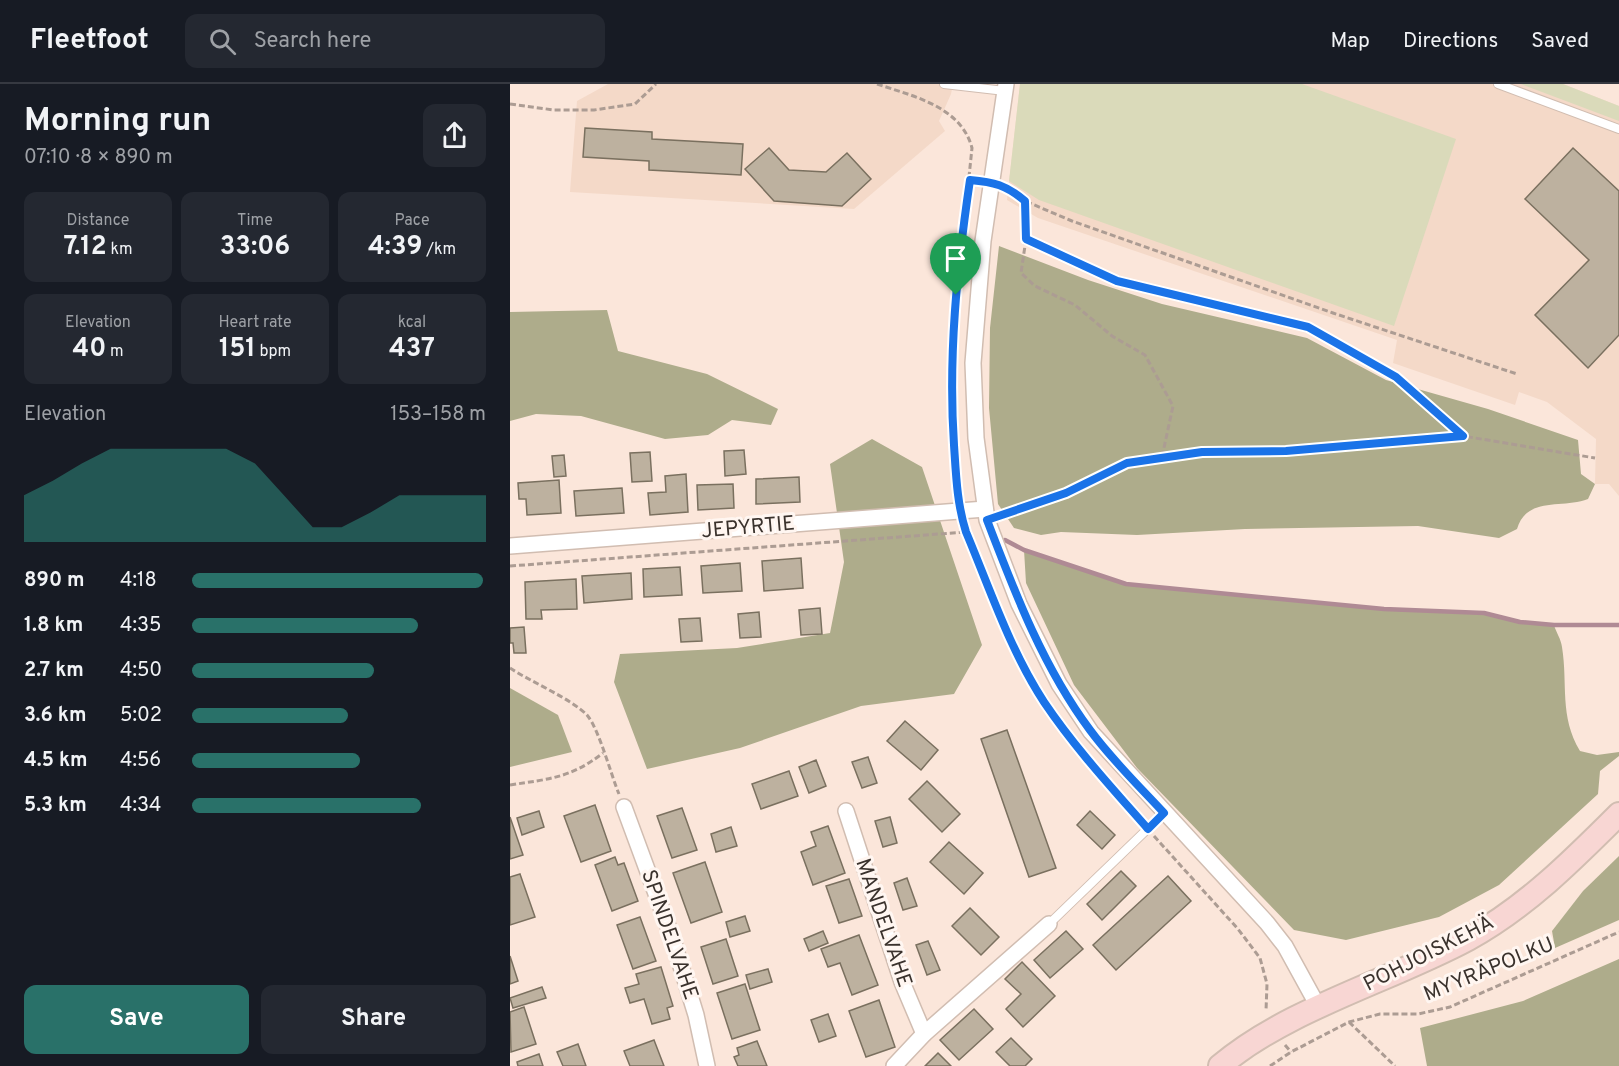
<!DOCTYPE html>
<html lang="en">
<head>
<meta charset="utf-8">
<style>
  body { margin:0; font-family:Overpass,sans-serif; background:#242831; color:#f1f3f6; height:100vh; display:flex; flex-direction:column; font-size:22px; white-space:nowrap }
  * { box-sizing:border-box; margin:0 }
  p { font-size:20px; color:#9ea1a6 }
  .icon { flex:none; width:33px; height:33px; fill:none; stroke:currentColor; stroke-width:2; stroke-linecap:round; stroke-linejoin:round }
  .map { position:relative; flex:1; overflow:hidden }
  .sheet { display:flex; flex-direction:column; background:#171b24; width:510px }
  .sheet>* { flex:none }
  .pin { position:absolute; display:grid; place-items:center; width:51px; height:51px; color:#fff; margin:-62px -26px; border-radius:50% 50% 50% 0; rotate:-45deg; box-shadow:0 0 6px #0007 }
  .pin .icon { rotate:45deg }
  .round { display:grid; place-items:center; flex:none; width:63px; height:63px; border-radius:12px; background:#242831 }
  .head { display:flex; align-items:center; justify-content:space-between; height:102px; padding:0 24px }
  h1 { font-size:33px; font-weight:700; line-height:45px }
  .figures { display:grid; grid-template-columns:repeat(3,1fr); gap:9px; height:102px; padding:6px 24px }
  .figures div { display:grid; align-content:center; border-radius:12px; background:#242831; text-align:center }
  .figures b { font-size:26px; font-weight:700 }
  .figures small { font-size:16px; font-weight:400 }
  .figures p { font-size:16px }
  .chart { height:168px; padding:12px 24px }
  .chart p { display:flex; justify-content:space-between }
  .chart svg { width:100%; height:108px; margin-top:6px; fill:#297169; opacity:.7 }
  .primary-button { display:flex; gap:12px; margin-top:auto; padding:12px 24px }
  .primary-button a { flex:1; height:69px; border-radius:12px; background:#297169; color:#fff; font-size:24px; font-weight:700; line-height:69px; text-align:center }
  .primary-button a+a { background:#242831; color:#f1f3f6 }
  ul { padding:0 24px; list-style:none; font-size:20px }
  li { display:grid; grid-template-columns:96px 72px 1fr; align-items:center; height:45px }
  li i { height:15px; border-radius:8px; background:#297169 }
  header { display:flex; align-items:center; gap:36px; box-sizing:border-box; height:84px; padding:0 30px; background:#171b24; border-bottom:2px solid #363941 }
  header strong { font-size:28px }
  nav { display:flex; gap:33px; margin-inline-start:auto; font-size:21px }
  .search { width:420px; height:54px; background:#242831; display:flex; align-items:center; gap:15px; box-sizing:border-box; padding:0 21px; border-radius:12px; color:#9ea1a6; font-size:22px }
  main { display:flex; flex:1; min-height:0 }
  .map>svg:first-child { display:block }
</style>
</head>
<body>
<header>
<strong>Fleetfoot</strong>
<div class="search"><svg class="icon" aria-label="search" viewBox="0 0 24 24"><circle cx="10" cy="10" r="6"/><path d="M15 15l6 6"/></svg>Search here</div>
<nav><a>Map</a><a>Directions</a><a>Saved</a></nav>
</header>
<main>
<section class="sheet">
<div class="head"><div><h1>Morning run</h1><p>07:10 · 8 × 890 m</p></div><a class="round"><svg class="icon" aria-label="share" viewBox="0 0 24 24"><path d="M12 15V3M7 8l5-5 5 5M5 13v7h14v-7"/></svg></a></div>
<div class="figures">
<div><p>Distance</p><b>7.12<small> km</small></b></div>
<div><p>Time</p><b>33:06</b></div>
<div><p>Pace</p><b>4:39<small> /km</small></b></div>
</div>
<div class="figures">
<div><p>Elevation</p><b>40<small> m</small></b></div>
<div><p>Heart rate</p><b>151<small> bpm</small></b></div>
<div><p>kcal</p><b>437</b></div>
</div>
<div class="chart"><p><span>Elevation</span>153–158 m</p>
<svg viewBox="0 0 160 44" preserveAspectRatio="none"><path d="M0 44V25L10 19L20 12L30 6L40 6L50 6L60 6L70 6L80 12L90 25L100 38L110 38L120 32L130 25L140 25L150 25L160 25V44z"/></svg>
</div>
<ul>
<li><b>890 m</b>4:18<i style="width:99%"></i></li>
<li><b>1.8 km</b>4:35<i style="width:77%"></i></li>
<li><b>2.7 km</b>4:50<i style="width:62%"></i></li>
<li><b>3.6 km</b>5:02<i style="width:53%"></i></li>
<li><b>4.5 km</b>4:56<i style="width:57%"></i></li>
<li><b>5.3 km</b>4:34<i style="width:78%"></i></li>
</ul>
<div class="primary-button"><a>Save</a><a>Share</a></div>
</section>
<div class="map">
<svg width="1109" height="982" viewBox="0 0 1109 982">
  <rect width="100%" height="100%" fill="#fbe6da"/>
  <g fill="#f4d9c8">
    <polygon points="98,0 443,0 441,10 429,37 435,47 344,125 60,108 67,17"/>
    <polygon points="510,0 1053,0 1109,22 1109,412 1099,400 1085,400 1086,355 1037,318 1009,308 1005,321 883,279 887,256 528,134 497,116"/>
  </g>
  <g fill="#dadaba">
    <polygon points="510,0 792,0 946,55 884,242 529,116 499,97"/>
    <polygon points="1011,0 1053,0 1109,22 1109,37"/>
  </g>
  <g fill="#aeac8b">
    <path d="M489 162 578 196 652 220 797 254 876 296 978 325 1068 356 1071 390 1085 400 1078 415C1051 425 1017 412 1007 445L989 454 908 442 735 445 627 451 551 448 531 451 504 444 488 420 479 324 480 244Z"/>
    <polygon points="97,226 108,267 197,290 268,325 261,341 222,336 198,351 155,355 71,332 26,330 0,337 0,228"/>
    <polygon points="362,355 412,383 472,561 444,610 351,622 230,664 137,685 104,598 110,570 227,564 320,549 334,478 320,380"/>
    <path d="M514 466 616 500 874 525 974 529 1010 538 1044 541C1046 548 1051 555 1052 563 1058 600 1049 632 1070 667L1087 671 1109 668V672L1090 687 1088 710 989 801 929 833 836 856 784 846 627 684 564 601 516 499Z"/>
    <polygon points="0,604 48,631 62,668 0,683"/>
    <polygon points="1109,772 1109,836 1045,864 1042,847 1073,807"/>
    <polygon points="1109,875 1109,982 917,982 910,944 1013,917"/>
  </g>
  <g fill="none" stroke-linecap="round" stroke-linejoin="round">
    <polyline stroke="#af8a94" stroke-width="4.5" points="495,456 514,466 616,500 874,525 974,529 1010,538 1044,541 1109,541"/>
  </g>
  <g fill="#bdb19f" stroke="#7a705f" stroke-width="1.5">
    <polygon points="75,44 142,48 142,55 233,60 231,91 139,86 139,77 73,73"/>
    <polygon points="259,64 279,86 316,88 337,69 361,95 332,122 264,117 235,85"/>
    <polygon points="1063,64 1109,107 1109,251 1078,284 1025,231 1079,176 1015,115"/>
    <polygon points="234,366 236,390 215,392 214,367"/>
    <polygon points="140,368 142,397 122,398 120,369"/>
    <polygon points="54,371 56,392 44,393 42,372"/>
    <polygon points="176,390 178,428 140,431 138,409 156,408 155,392"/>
    <polygon points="289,393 290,418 246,420 246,395"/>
    <polygon points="49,396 51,429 17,431 16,415 9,415 8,399"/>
    <polygon points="223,400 224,424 188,426 187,401"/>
    <polygon points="112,404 114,429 66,432 64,407"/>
    <polygon points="291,474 293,504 254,507 252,477"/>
    <polygon points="230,479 232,507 193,509 191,482"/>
    <polygon points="170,483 172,511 134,513 133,485"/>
    <polygon points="121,489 122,515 74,519 72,492"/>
    <polygon points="66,495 67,525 31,526 32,535 16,535 15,498"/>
    <polygon points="310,524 312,550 291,551 289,526"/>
    <polygon points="249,528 251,553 230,554 228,530"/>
    <polygon points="190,534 192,557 171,558 169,535"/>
    <polygon points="14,543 16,569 4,569 3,559 0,559 0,544"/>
    <polygon points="395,637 428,666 411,686 377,657"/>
    <polygon points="497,646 546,784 519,793 471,655"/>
    <polygon points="358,673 367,699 352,704 342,678"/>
    <polygon points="306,676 316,702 299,709 289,683"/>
    <polygon points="279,687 288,712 251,725 242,700"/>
    <polygon points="417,697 450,730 432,748 399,715"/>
    <polygon points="85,721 101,767 71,778 54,732"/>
    <polygon points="172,724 187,766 162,774 147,732"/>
    <polygon points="29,727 34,743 12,751 7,734"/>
    <polygon points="580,727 605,751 592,765 567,741"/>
    <polygon points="0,733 13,771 0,775"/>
    <polygon points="380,733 387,759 373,763 365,737"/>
    <polygon points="318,742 335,789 303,801 291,768 306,762 301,748"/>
    <polygon points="221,743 227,762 206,768 201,750"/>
    <polygon points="439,758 473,789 454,810 420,778"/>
    <polygon points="105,773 108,781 114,779 128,817 102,827 85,781"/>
    <polygon points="195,778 212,828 181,839 163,789"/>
    <polygon points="611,787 626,802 592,836 577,820"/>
    <polygon points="10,790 25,833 0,841 0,793"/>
    <polygon points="658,792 681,817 606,886 583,861"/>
    <polygon points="397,794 407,822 393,826 384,799"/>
    <polygon points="339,795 352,832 329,839 316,802"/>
    <polygon points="460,824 489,853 471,871 442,842"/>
    <polygon points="235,832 240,847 220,853 216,838"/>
    <polygon points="130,833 146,877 123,885 107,841"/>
    <polygon points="313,847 318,859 299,867 294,855"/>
    <polygon points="556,847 573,865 540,894 524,876"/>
    <polygon points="349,851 368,901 342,911 330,879 318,883 311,865"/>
    <polygon points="216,855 228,892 203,900 191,863"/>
    <polygon points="418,857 430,886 417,891 406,861"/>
    <polygon points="0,872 8,897 0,900"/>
    <polygon points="512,878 545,912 513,943 496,925 511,910 495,895"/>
    <polygon points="151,883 163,922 157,924 160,935 142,940 134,915 120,919 115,904 129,900 126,890"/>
    <polygon points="258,885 262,898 240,905 236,891"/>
    <polygon points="235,900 250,946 222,955 207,909"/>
    <polygon points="32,903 36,914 3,924 0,914"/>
    <polygon points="369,916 385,963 356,973 339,927"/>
    <polygon points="14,923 26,960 1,968 0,928"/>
    <polygon points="464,925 483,945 449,976 430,956"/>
    <polygon points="318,930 326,952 309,958 301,936"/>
    <polygon points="501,954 522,975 515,982 500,982 486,968"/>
    <polygon points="144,956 154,982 120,982 114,967"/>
    <polygon points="247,957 257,982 228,982 224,973 229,971 227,964"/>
    <polygon points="68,960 76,982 53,982 47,968"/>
    <polygon points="428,969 441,982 415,982"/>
    <polygon points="29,970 33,982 8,982 7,978"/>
  </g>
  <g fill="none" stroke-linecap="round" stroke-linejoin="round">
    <defs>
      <g id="lane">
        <polyline points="434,0 495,7"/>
        <polyline points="988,0 1109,45"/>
        <polyline points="539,840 654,729"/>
      </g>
      <g id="street">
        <polyline points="496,0 473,157 463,279 466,354 477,436 509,520 549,600 581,648 757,839 775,862 809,924"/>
        <polyline points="0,462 475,425"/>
        <polyline points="114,723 162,853 186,931 197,982"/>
        <polyline points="336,727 392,898 414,950"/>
        <polyline points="384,982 414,950 539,840"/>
      </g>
      <path id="secondary" d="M710 982C777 925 880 897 958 855 1016 823 1062 777 1109 730"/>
    </defs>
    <use href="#lane" stroke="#d1bdb1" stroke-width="10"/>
    <use href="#street" stroke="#d1bdb1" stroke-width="18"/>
    <use href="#secondary" stroke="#d1bdb1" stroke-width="26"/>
    <g stroke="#ac9c93" stroke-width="3" stroke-dasharray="6 3" stroke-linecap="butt">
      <path d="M367 0C402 12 451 22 462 64L441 265 440 309 448 414"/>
      <polyline points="0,20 44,26 84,26 125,20 146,0"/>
      <polyline points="494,102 515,117 562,137 823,229 1007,290"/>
      <polyline points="515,117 516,155 607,197 798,243 886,293 953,352"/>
      <polyline points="516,155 511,189 525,202 565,221 602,252 635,271 663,322 652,373"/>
      <polyline points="492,431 556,409 617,379 692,368 776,367 953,352 1085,374"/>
      <polyline points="454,441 506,568 533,617 577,676 630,736"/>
      <polyline points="0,482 456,448"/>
      <path d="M0 584C21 598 60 614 77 631 89 645 101 691 109 710"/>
      <path d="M0 701C39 695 61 694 93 669"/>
      <polyline points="644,752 728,845 750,874 757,900 756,927"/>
      <polyline points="839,938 885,982"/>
      <polyline points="775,961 781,968"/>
      <polyline points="760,982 781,968 839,938 870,930 908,930 940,923 1109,848"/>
    </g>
    <use href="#lane" stroke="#fff" stroke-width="8"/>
    <use href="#street" stroke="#fff" stroke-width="15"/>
    <use href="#secondary" stroke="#f8d6d3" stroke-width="22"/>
  </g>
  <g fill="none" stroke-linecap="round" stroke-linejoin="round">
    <defs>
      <path id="route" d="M460 96C484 98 496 101 515 117L516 155 607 197 798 243 886 293 953 352 776 367 692 368 617 379 556 409 477 436C505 509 533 583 580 646 602 676 629 702 654 729L638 745C602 704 565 664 534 618 500 566 480 505 456 448 447 420 446 391 444 361 438 272 447 184 460 96Z"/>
    </defs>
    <use href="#route" stroke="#fff" stroke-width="12"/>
    <use href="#route" stroke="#1a73e8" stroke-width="8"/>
  </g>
  <g text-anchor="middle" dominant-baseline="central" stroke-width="6" stroke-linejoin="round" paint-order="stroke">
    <g font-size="21" fill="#3a322d" stroke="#fff6f1">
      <text transform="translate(238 444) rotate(-5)">JEPYRTIE</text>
      <text transform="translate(373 839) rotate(71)">MANDELVAHE</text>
      <text transform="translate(159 851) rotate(71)">SPINDELVAHE</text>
      <text transform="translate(919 870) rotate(-27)">POHJOISKEHÄ</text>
      <text transform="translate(979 886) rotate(-22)">MYYRÄPOLKU</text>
    </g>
  </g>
</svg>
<div class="pin" style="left:446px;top:211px;background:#1e9e55"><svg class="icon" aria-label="arrive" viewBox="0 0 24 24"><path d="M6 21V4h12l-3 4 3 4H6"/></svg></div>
</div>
</main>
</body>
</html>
